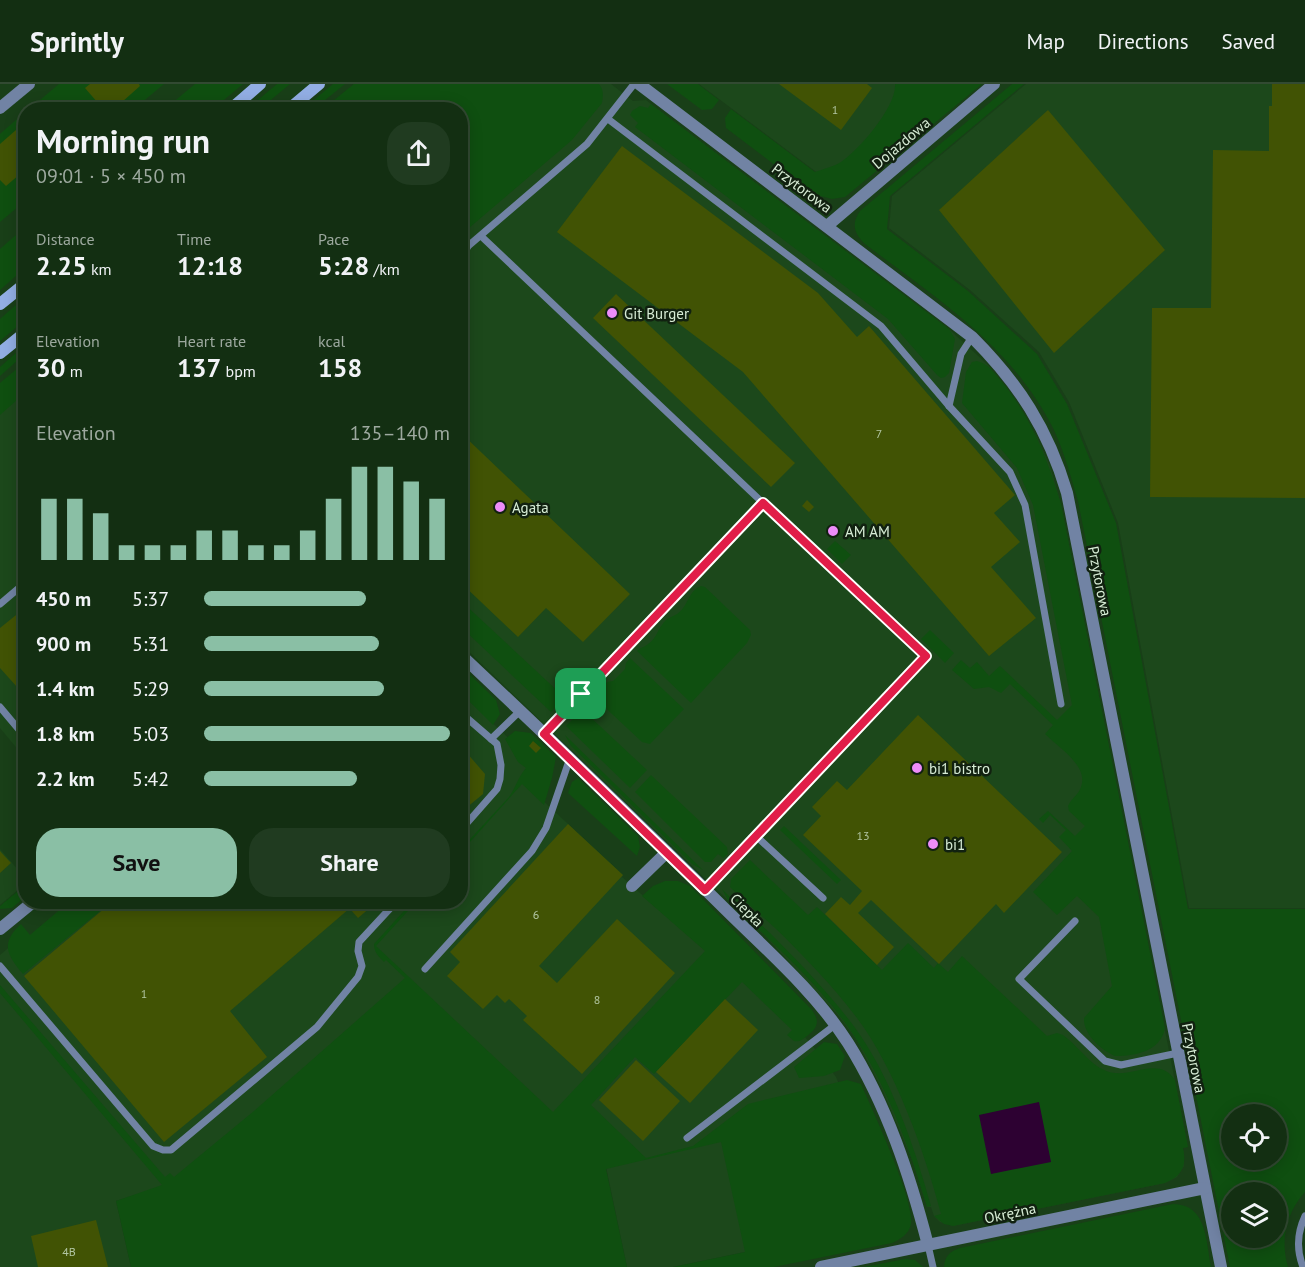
<!DOCTYPE html>
<html lang="en">
<head>
<meta charset="utf-8">
<style>
  body { margin:0; font-family:"PT Sans",sans-serif; background:#203b20; color:#f1f3f6; height:100vh; display:flex; flex-direction:column; font-size:22px; white-space:nowrap }
  * { box-sizing:border-box; margin:0 }
  p { font-size:20px; color:#9da99f }
  .icon { flex:none; width:33px; height:33px; fill:none; stroke:currentColor; stroke-width:2; stroke-linecap:round; stroke-linejoin:round }
  .map { position:relative; flex:1; overflow:hidden }
  .details { position:absolute; left:18px; top:18px; width:450px; height:807px; display:flex; flex-direction:column; background:#132f12; border-radius:24px; box-shadow:0 3px 15px #0003,0 0 0 2px #324a32 }
  .details>* { flex:none }
  .fabs { position:absolute; left:1221px; top:1020px; display:grid; gap:12px }
  .fabs a { display:grid; place-items:center; width:66px; height:66px; border-radius:50%; background:#132f12; box-shadow:0 3px 15px #0003,0 0 0 2px #324a32; font-size:30px }
  .pin { position:absolute; display:grid; place-items:center; width:51px; height:51px; color:#fff; margin:-26px; border-radius:12px; box-shadow:0 3px 9px #0006 }
  .round { display:grid; place-items:center; flex:none; width:63px; height:63px; border-radius:24px; background:#203b20 }
  .headline { display:flex; align-items:center; justify-content:space-between; height:102px; padding:0 18px }
  h1 { font-size:33px; font-weight:700; line-height:45px }
  .stats { display:grid; grid-template-columns:repeat(3,1fr); gap:9px; height:102px; padding:6px 18px }
  .stats div { display:grid; align-content:center }
  .stats b { font-size:26px; font-weight:700 }
  .stats small { font-size:16px; font-weight:400 }
  .stats p { font-size:16px }
  .chart { height:168px; padding:12px 18px }
  .chart p { display:flex; justify-content:space-between }
  .chart svg { width:100%; height:108px; margin-top:6px; stroke:#8abfa5; stroke-width:6 }
  .cta { display:flex; gap:12px; margin-top:auto; padding:12px 18px }
  .cta a { flex:1; height:69px; border-radius:24px; background:#8abfa5; color:#111; font-size:24px; font-weight:700; line-height:69px; text-align:center }
  .cta a+a { background:#203b20; color:#f1f3f6 }
  ul { padding:0 18px; list-style:none; font-size:20px }
  li { display:grid; grid-template-columns:96px 72px 1fr; align-items:center; height:45px }
  li i { height:15px; border-radius:8px; background:#8abfa5 }
  header { display:flex; align-items:center; gap:36px; box-sizing:border-box; height:84px; padding:0 30px; background:#132f12; border-bottom:2px solid #324a32 }
  header strong { font-size:28px }
  nav { display:flex; gap:33px; margin-inline-start:auto; font-size:21px }
  .map>svg:first-child { display:block }
</style>
</head>
<body>
<header>
<strong>Sprintly</strong>
<nav><a>Map</a><a>Directions</a><a>Saved</a></nav>
</header>
<div class="map">
<svg width="1305" height="1183" viewBox="0 0 1305 1183">
  <rect width="100%" height="100%" fill="#193f18"/>
  <g fill="#1c481b">
    <polygon points="354,0 611,0 633,17 646,16 651,20 949,245 988,281 1007,304 1037,353 1050,382 1061,420 1188,1063 1183,1064 1184,1082 1177,1093 1165,1099 953,1142 940,1138 934,1132 931,1123 927,1123 913,1078 882,1005 856,955 838,931 765,852 461,560 460,26 324,26"/>
    <polygon points="699,0 918,0 942,21 823,93"/>
    <polygon points="1026,0 1305,0 1305,824 1189,824 1118,439 1069,318 1039,268 970,206 889,144 892,112"/>
    <polygon points="25,291 25,674 0,644 0,313"/>
    <polygon points="461,609 538,682 524,699 623,791 622,793 632,802 705,866 779,922 820,971 836,993 886,1111 865,1143 673,1183 627,1183 604,1073 180,1097 116,1117 131,1183 0,1183 0,871 26,849 29,852 69,818 460,818"/>
    <polygon points="0,765 26,795 25,800 0,821"/>
  </g>
  <g fill="#0f4f10" fill-rule="evenodd">
    <polygon points="59,0 164,0 134,25 28,26"/>
    <polygon points="195,0 243,0 213,25 165,25"/>
    <polygon points="277,0 290,0 260,25 247,25"/>
    <polygon points="333,0 345,0 314,25 303,25"/>
    <path d="M354 0H599C604 6 603 12 602 19L572 56 469 144 461 142 460 26 323 25Z"/>
    <polygon points="667,0 698,0 719,16 712,25 702,26"/>
    <path d="M895 0H982L845 113 832 115 813 110 726 44 725 34 731 25 815 88C823 85 833 83 841 78 859 66 897 22 895 0Z"/>
    <path d="M1012 0H1024L890 112 887 145 968 207 1037 270 1067 320 1116 439 1188 825H1305V1108C1286 1129 1280 1156 1288 1183H1230L1078 417C1071 393 1064 367 1053 344 1010 260 937 215 865 160 854 149 851 140 860 127ZM1232 1030H1276V1076H1232ZM1232 1108H1276V1154H1232Z"/>
    <polygon points="651,20 949,245 955,255 949,289 945,293 941,294 937,291 888,235 635,43 638,39 630,31 632,27 640,22 648,24"/>
    <polygon points="25,28 25,117 0,138 0,50"/>
    <polygon points="25,143 25,184 0,206 0,165"/>
    <polygon points="25,213 25,236 0,257 0,235"/>
    <polygon points="25,261 25,270 0,292 0,283"/>
    <path d="M977 277C989 280 994 289 1002 298 1032 334 1048 376 1061 420L1165 944C1161 967 1136 972 1115 972 1101 966 1083 950 1084 934L1112 902 1099 833 1077 812 1057 831 1033 808 1072 767 1059 753 1066 746 1050 731 1043 739 1039 735 1048 727 1075 752 1085 742 1069 727 1068 722C1071 715 1079 710 1081 703 1089 682 1058 663 1045 650L1053 641 1010 600 1001 609 989 603 974 605 952 586 961 576 970 584 977 578 989 592 1000 582 1057 636 1072 621 1033 421 1017 384 962 319 966 288 972 278Z"/>
    <polygon points="25,278 25,309 0,331 0,299"/>
    <polygon points="835,457 851,471 842,480 827,465"/>
    <path d="M701 502 705 503 750 546 751 551 747 559 691 619 637 567C641 563 645 563 648 560 656 555 657 547 662 541 666 534 672 533 677 530 689 522 687 508 701 502Z"/>
    <polygon points="460,516 562,611 563,616 551,628 461,543"/>
    <polygon points="930,546 954,569 945,579 921,555"/>
    <polygon points="630,574 684,625 650,660 642,658 597,616 596,612 607,598 613,597 625,585 626,579"/>
    <polygon points="461,582 496,616 500,630 493,641 461,609"/>
    <polygon points="580,628 586,629 647,686 630,704 566,642"/>
    <path d="M515 647 531 649 556 673 552 694 544 721 522 700 461 768V765L509 713C516 703 518 693 526 684L518 678 505 655Z"/>
    <polygon points="565,651 703,786 692,780 571,662"/>
    <polygon points="651,691 727,763 728,770 723,774 718,770 711,778 705,778 635,708"/>
    <polygon points="578,694 638,752 640,763 637,772 568,709 572,698"/>
    <polygon points="784,742 841,796 837,800 780,746"/>
    <path d="M750 776 808 831 817 823 882 886 908 859 934 884 938 879 948 888 962 872 1047 952 1057 949 1063 951C1080 963 1093 987 1115 989 1136 991 1160 973 1175 996L1188 1063 1183 1064C1187 1082 1182 1092 1165 1099L953 1142 944 1140 934 1132 941 1130C925 1069 895 984 857 934 832 901 803 871 774 843 759 829 744 817 730 803L731 795Z"/>
    <path d="M665 797H678L690 802 812 926C820 937 818 944 807 952 802 956 800 958 794 957L787 951 792 946 742 898 654 990 635 973 591 1021 646 1074 693 1062 748 1020 847 996 861 1000C872 1025 915 1117 911 1140 909 1150 901 1155 892 1159L774 1183H673L745 1168 721 1058 606 1085 627 1183H131L116 1117 162 1101 0 909V901L165 1093 170 1089 174 1093 254 1027 405 894 386 876 384 878C378 872 374 868 374 860L412 818H416L376 862 553 1028 705 867 642 812 653 802Z"/>
    <polygon points="25,801 25,813 12,824 0,825 0,822"/>
    <path d="M722 805C737 821 754 834 770 849 799 878 828 908 853 941 891 992 914 1062 931 1122L927 1123C909 1062 885 996 848 943 815 896 769 856 728 816Z"/>
    <path d="M69 818H111L23 890C7 871 0 859 21 840L30 851Z"/>
    <polygon points="824,958 837,960 845,972 840,986 824,992 799,994 794,983"/>
    <path d="M1173 1120C1207 1120 1206 1157 1211 1183H944C945 1172 949 1168 960 1164Z"/>
    <polygon points="905,1175 915,1176 923,1183 864,1183"/>
  </g>
  <polygon fill="#2d0132" points="1039,1018 1051,1078 991,1090 979,1031"/>
  <g fill="#415304">
    <polygon points="90,0 139,0 140,2 113,26 104,26 85,4"/>
    <polygon points="779,0 867,0 872,4 841,46"/>
    <polygon points="1272,0 1305,0 1305,414 1150,413 1152,224 1211,224 1213,66 1269,67 1269,22 1272,22"/>
    <polygon points="1048,26 1165,166 1054,269 939,126"/>
    <polygon points="16,46 26,57 26,85 6,102 0,96 0,60"/>
    <polygon points="622,62 818,209 857,253 869,242 1015,411 994,429 1020,458 991,483 1036,534 989,572 743,288 557,148"/>
    <polygon points="616,210 795,379 771,403 593,234"/>
    <polygon points="460,348 630,510 583,558 546,524 518,553 460,498"/>
    <polygon points="807,416 814,423 809,428 802,422"/>
    <polygon points="832,441 839,448 834,453 827,446"/>
    <polygon points="26,523 26,613 0,584 0,544"/>
    <polygon points="918,631 1062,768 1004,829 996,820 939,880 871,816 858,829 894,863 877,881 825,830 841,813 850,821 862,807 803,751 821,732 812,723 837,697 847,706"/>
    <polygon points="533,657 541,664 536,669 529,662"/>
    <polygon points="460,661 485,690 483,710 460,729"/>
    <polygon points="568,740 623,791 539,882 557,899 617,835 675,889 582,990 523,936 527,932 509,915 505,919 497,911 483,925 447,892 460,878 450,868"/>
    <polygon points="0,767 11,779 0,789"/>
    <polygon points="112,818 357,818 230,927 267,973 164,1058 24,892"/>
    <polygon points="360,818 377,818 358,834 350,825"/>
    <polygon points="725,915 758,946 690,1019 656,988"/>
    <polygon points="636,976 680,1017 643,1057 599,1016"/>
    <polygon points="96,1136 108,1183 38,1183 31,1152"/>
  </g>
  <g fill="none" stroke-linecap="round" stroke-linejoin="round">
    <g stroke="#7183a4" stroke-width="7">
      <polyline points="608,35 881,242 949,322 1010,388 1025,421 1061,620"/>
      <polyline points="481,152 763,419 544,650"/>
      <polyline points="460,156 467,164"/>
      <polyline points="460,169 587,60 634,0"/>
      <polyline points="949,322 961,270 972,253"/>
      <polyline points="0,520 26,498"/>
      <polyline points="0,623 26,654"/>
      <polyline points="460,628 497,660 501,681 500,695 497,705 460,747"/>
      <polyline points="491,655 520,627"/>
      <polyline points="756,752 823,814"/>
      <polyline points="705,806 926,572 763,419"/>
      <polyline points="1075,837 1019,895 1105,977 1121,981 1178,969"/>
      <polyline points="0,882 153,1062 163,1066 171,1066 317,943 358,893 362,882 358,867 359,858 396,818"/>
      <polyline points="425,885 532,767 546,744 570,674"/>
      <polyline points="687,1054 835,941"/>
      <polyline points="928,1161 933,1183"/>
      <path d="M1303 1183C1296 1165 1297 1149 1305 1132"/>
    </g>
    <g stroke="#7183a4" stroke-width="12">
      <path d="M639 0 972 253C1019 300 1048 345 1067 409L1221 1183"/>
      <polyline points="0,24 29,0"/>
      <polyline points="827,142 994,0"/>
      <path d="M460 570C547 652 634 735 719 819 763 863 814 906 848 959 887 1021 910 1092 928 1161"/>
      <polyline points="632,802 667,768"/>
      <polyline points="0,845 33,818"/>
      <polyline points="821,1183 1205,1104"/>
    </g>
    <g stroke="#92aee4" stroke-width="12">
      <polyline points="230,26 260,0"/>
      <polyline points="288,26 319,0"/>
      <polyline points="0,220 26,199"/>
      <polyline points="0,269 26,248"/>
    </g>
  </g>
  <g fill="none" stroke-linecap="round" stroke-linejoin="round">
    <defs>
      <polygon id="route" points="763,419 926,572 705,806 544,650"/>
    </defs>
    <use href="#route" stroke="#fff" stroke-width="12"/>
    <use href="#route" stroke="#e11d48" stroke-width="8"/>
  </g>
  <g fill="#ed8cf9" stroke="#112110" stroke-width="2">
    <circle cx="612" cy="229" r="6"/>
    <circle cx="500" cy="423" r="6"/>
    <circle cx="833" cy="447" r="6"/>
    <circle cx="917" cy="684" r="6"/>
    <circle cx="933" cy="760" r="6"/>
  </g>
  <g text-anchor="middle" dominant-baseline="central" stroke-width="5" stroke-linejoin="round" paint-order="stroke">
    <g font-size="12" fill="#b2c6a2">
      <text x="835" y="25">1</text>
      <text x="879" y="349">7</text>
      <text x="863" y="751">13</text>
      <text x="536" y="830">6</text>
      <text x="144" y="909">1</text>
      <text x="597" y="915">8</text>
      <text x="69" y="1167">4B</text>
    </g>
    <g font-size="15" fill="#d8edd6" stroke="#112110">
      <text transform="translate(901 59) rotate(-40)">Dojazdowa</text>
      <text transform="translate(802 104) rotate(37)">Przytorowa</text>
      <text transform="translate(1100 497) rotate(79)">Przytorowa</text>
      <text transform="translate(747 826) rotate(45)">Ciepła</text>
      <text transform="translate(1194 974) rotate(79)">Przytorowa</text>
      <text transform="translate(1010 1129) rotate(-12)">Okrężna</text>
    </g>
    <g font-size="15" fill="#d8edd6" stroke="#112110" text-anchor="start">
      <text x="624" y="229">Git Burger</text>
      <text x="512" y="423">Agata</text>
      <text x="845" y="447">AM AM</text>
      <text x="929" y="684">bi1 bistro</text>
      <text x="945" y="760">bi1</text>
    </g>
  </g>
</svg>
<div class="fabs">
<a><svg class="icon" aria-label="locate" viewBox="0 0 24 24"><circle cx="12" cy="12" r="6"/><path d="M12 2v4M12 18v4M2 12h4M18 12h4"/></svg></a>
<a><svg class="icon" aria-label="layers" viewBox="0 0 24 24"><path d="M12 4l9 5-9 5-9-5zM3 14l9 5 9-5"/></svg></a>
</div>
<div class="pin" style="left:581px;top:610px;background:#1e9e55"><svg class="icon" aria-label="arrive" viewBox="0 0 24 24"><path d="M6 21V4h12l-3 4 3 4H6"/></svg></div>
<section class="details">
<div class="headline"><div><h1>Morning run</h1><p>09:01 · 5 × 450 m</p></div><a class="round"><svg class="icon" aria-label="share" viewBox="0 0 24 24"><path d="M12 15V3M7 8l5-5 5 5M5 13v7h14v-7"/></svg></a></div>
<div class="stats">
<div><p>Distance</p><b>2.25<small> km</small></b></div>
<div><p>Time</p><b>12:18</b></div>
<div><p>Pace</p><b>5:28<small> /km</small></b></div>
</div>
<div class="stats">
<div><p>Elevation</p><b>30<small> m</small></b></div>
<div><p>Heart rate</p><b>137<small> bpm</small></b></div>
<div><p>kcal</p><b>158</b></div>
</div>
<div class="chart"><p><span>Elevation</span>135–140 m</p>
<svg viewBox="0 0 160 44" preserveAspectRatio="none"><path d="M5 44V19M15 44V19M25 44V25M35 44V38M45 44V38M55 44V38M65 44V32M75 44V32M85 44V38M95 44V38M105 44V32M115 44V19M125 44V6M135 44V6M145 44V12M155 44V19"/></svg>
</div>
<ul>
<li><b>450 m</b>5:37<i style="width:66%"></i></li>
<li><b>900 m</b>5:31<i style="width:71%"></i></li>
<li><b>1.4 km</b>5:29<i style="width:73%"></i></li>
<li><b>1.8 km</b>5:03<i style="width:100%"></i></li>
<li><b>2.2 km</b>5:42<i style="width:62%"></i></li>
</ul>
<div class="cta"><a>Save</a><a>Share</a></div>
</section>
</div>
</body>
</html>
